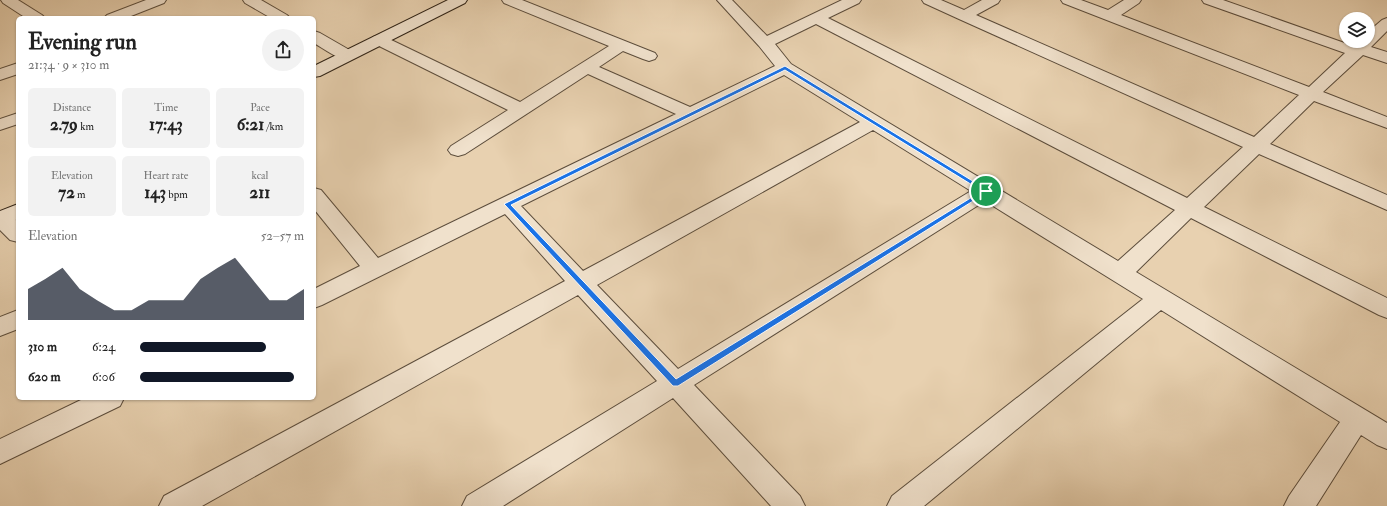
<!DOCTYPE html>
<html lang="en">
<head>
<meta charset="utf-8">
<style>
  body { margin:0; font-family:"IM FELL Double Pica",serif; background:#f2f2f2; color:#222; height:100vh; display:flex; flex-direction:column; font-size:15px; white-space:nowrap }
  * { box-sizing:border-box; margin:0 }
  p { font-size:13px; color:#767676 }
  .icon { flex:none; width:22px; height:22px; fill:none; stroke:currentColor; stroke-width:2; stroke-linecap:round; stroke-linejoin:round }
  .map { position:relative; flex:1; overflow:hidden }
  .panel { position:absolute; left:16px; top:16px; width:300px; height:384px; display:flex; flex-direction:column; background:#fff; border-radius:6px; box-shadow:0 1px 3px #0004 }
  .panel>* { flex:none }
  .buttons { position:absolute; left:1339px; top:12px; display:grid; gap:8px }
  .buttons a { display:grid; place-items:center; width:36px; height:36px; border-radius:50%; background:#fff; box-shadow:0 1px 3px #0004; font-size:20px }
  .pin { position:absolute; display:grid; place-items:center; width:34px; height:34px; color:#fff; margin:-17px; border:2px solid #fff; border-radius:50%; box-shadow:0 1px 4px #0007 }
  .round { display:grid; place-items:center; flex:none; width:42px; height:42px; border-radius:21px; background:#f2f2f2 }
  .summary { display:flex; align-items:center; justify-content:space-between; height:68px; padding:0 12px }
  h1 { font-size:22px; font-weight:700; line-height:30px }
  .figures { display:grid; grid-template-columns:repeat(3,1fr); gap:6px; height:68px; padding:4px 12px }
  .figures div { display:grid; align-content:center; border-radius:6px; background:#f2f2f2; text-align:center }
  .figures b { font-size:17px; font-weight:700 }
  .figures small { font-size:11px; font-weight:400 }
  .figures p { font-size:11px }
  .chart { height:112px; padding:8px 12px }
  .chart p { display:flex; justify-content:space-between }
  .chart svg { width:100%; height:72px; margin-top:4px; fill:#111827; opacity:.7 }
  ul { padding:0 12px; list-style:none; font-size:13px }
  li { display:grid; grid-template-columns:64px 48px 1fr; align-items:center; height:30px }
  li i { height:10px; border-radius:5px; background:#111827 }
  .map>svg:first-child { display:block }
</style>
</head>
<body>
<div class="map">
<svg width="1387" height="506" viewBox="0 0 1387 506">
  <rect width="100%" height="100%" fill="#e8d1b0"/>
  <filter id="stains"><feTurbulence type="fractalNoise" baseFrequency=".005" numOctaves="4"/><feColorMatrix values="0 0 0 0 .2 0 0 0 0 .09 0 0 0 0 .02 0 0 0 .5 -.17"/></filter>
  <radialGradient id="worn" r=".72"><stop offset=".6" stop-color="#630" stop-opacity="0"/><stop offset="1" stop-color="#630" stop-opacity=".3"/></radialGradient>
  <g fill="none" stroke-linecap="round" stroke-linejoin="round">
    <defs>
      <g id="street">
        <polygon points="1,0 18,0 42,15 45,18 26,18 3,3"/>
        <polygon points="146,0 166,0 164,3 126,18 104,18 107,15"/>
        <polygon points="243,0 261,0 287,15 290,18 271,18 245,3"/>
        <path d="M502 0H522L655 53 657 56 655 59 649 61 643 59 623 51 599 67 690 107 775 66 759 46 717 0H732L767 36 842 0H861L859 3 828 18 1187 198 1243 147 959 19 924 3 922 0H941L964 10 982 0H1000L998 3 976 15 1254 137 1299 95 1063 3 1061 0H1081L1108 10 1124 0H1141L1139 3 1121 15 1309 87 1345 53 1204 3 1202 0H1223L1353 46 1358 41H1368V32L1382 20 1387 18V31L1371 47 1387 52V63L1363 55 1323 92 1387 117V128L1314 101 1270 144 1387 195V210L1259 154 1204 207 1387 298V318L1379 315 1191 218 1136 272 1387 423V449L1377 445 1361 435 1316 506H1284L1289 496 1340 422 1161 310 924 506H887L892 496 1143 299 985 201 694 385 800 496 805 506H771L673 398 503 506H462L467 496 657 381 578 295 202 506H159L164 496 565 281 505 214 322 305 314 308V289L360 266 314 209V188L321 190 378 258 676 114 588 74 465 154 458 156 451 154 448 150 451 146 508 110 373 43 371 40 373 37 379 35 385 37 520 102 609 46 504 3ZM816 24 1175 210 1118 261 791 64 775 44ZM784 75 860 122 583 271 521 206ZM873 130 971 191 678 369 597 285Z"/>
        <path d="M314 31 320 33 353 52 355 55 353 58C339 62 325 49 314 43Z"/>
        <polygon points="18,63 18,74 0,80 0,69"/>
        <polygon points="18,113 18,124 0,130 0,119"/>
        <polygon points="0,211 8,213 18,222 18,242 10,240 0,230"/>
        <polygon points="18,310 18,329 0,336 0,317"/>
        <polygon points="85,398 124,398 120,406 0,464 0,439"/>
      </g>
      <g id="secondary">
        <polygon points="448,0 467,0 465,3 320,76 314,77 314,66"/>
        <polygon points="18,204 18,219 0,226 0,211"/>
      </g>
    </defs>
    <use href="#street" stroke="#5c4d3c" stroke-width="2"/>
    <use href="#secondary" stroke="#2d2115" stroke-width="2"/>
    <use href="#street" fill="#f0e1cc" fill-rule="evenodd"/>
    <use href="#secondary" fill="#f0e1cc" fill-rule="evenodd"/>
  </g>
  <path fill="#1a73e8" stroke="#fff" fill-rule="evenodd" d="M785 66 989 191 678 386H673L504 204ZM785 70 982 191 676 379 511 205Z"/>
  <rect width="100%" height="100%" filter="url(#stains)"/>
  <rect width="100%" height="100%" fill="url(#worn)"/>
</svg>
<div class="buttons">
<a><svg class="icon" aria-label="layers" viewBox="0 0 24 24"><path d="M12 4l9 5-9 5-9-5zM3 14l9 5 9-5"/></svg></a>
</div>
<div class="pin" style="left:986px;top:191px;background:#1e9e55"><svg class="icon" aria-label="arrive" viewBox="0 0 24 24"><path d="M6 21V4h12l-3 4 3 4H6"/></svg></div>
<section class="panel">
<div class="summary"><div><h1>Evening run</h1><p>21:34 · 9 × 310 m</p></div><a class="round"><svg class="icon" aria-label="share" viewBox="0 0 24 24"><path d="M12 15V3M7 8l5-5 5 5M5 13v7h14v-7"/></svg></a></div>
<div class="figures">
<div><p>Distance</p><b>2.79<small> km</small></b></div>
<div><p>Time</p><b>17:43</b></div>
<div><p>Pace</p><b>6:21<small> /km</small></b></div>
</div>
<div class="figures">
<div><p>Elevation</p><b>72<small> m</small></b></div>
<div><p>Heart rate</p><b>143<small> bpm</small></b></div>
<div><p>kcal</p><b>211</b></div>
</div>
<div class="chart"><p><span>Elevation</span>52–57 m</p>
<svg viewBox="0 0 160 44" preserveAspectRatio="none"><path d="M0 44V25L10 19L20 12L30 25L40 32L50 38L60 38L70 32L80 32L90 32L100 19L110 12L120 6L130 19L140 32L150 32L160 25V44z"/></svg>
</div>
<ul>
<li><b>310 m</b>6:24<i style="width:77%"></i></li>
<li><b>620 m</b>6:06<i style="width:94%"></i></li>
</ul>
</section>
</div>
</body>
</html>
